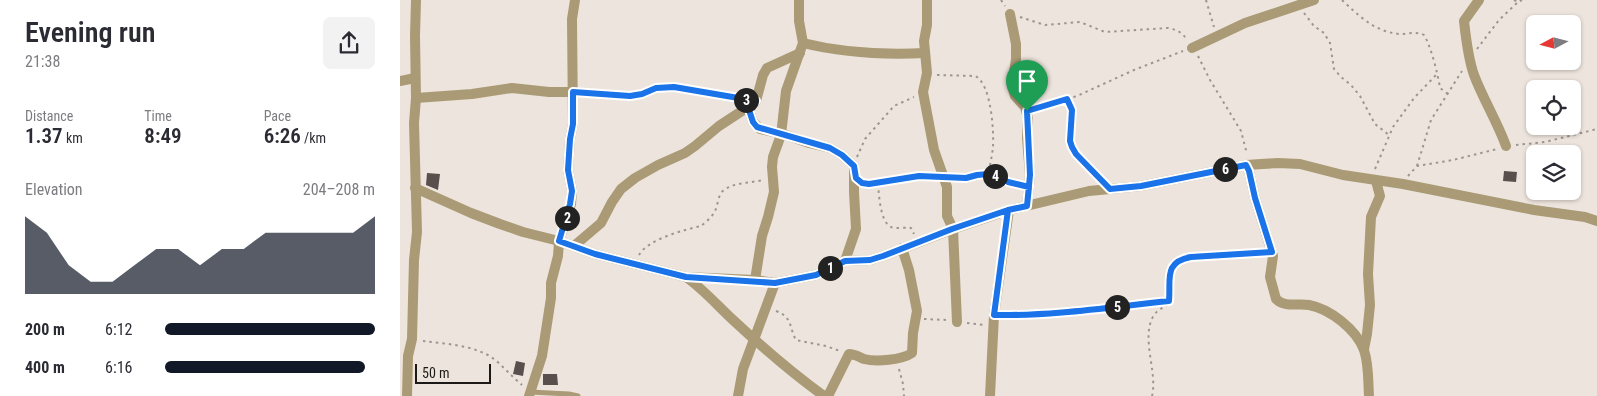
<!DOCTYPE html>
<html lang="en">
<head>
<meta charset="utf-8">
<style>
  body { margin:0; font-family:"Roboto Condensed",sans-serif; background:#f2f2f3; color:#2b2b33; height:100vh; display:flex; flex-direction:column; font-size:19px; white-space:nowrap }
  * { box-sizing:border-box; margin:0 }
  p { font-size:16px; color:#7c7c81 }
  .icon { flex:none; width:28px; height:28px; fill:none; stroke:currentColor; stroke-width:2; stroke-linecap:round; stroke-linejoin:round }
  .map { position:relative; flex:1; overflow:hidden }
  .side { display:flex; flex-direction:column; background:#fff; width:400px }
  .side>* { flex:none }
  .needle { width:32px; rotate:263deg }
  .buttons { position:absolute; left:1126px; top:15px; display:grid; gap:10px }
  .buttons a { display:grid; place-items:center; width:55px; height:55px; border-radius:8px; background:#fff; box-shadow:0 1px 4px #0004; font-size:25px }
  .scale { position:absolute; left:15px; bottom:12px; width:76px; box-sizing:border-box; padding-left:5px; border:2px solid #1c1916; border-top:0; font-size:14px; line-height:18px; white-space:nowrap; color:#1c1916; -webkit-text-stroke:4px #ede5dd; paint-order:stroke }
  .pin { position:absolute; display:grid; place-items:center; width:42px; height:42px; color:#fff; margin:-51px -21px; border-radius:50% 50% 50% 0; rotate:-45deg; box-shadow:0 0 5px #0007 }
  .pin .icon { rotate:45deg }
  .km { position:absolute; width:25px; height:25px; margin:-12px; border-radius:50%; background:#222; color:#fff; font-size:14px; line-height:25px; text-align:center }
  .round { display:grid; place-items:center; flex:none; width:52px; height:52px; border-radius:8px; background:#f2f2f3 }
  .head { display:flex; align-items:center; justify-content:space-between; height:85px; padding:0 25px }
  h1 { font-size:28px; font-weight:600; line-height:38px }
  .stats { display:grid; grid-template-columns:repeat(3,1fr); gap:8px; height:85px; padding:5px 25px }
  .stats div { display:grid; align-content:center }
  .stats b { font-size:21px; font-weight:600 }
  .stats small { font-size:14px; font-weight:400 }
  .stats p { font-size:14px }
  .chart { height:140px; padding:10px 25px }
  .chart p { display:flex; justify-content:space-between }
  .chart svg { width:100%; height:90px; margin-top:5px; fill:#111827; opacity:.7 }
  ul { padding:0 25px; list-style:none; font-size:16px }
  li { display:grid; grid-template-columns:80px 60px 1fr; align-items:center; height:38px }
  li i { height:12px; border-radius:6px; background:#111827 }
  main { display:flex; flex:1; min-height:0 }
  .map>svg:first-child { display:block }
</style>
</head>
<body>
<main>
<section class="side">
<div class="head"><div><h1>Evening run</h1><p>21:38</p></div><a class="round"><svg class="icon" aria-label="share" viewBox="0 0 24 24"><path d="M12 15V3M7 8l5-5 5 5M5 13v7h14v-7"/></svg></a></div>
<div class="stats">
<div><p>Distance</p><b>1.37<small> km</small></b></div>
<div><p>Time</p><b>8:49</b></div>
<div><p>Pace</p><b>6:26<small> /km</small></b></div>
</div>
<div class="chart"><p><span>Elevation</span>204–208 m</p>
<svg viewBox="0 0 160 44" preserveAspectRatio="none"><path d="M0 44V6L10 14L20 30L30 38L40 38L50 30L60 22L70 22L80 30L90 22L100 22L110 14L120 14L130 14L140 14L150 14L160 6V44z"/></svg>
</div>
<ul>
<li><b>200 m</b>6:12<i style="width:100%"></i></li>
<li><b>400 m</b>6:16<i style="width:95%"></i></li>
</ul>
</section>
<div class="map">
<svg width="1197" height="396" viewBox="0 0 1197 396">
  <rect width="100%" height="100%" fill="#ede5dd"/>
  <g fill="#59504d">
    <polygon points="1104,171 1117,172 1116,182 1103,181"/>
    <polygon points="27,173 40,174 38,190 26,185"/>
    <polygon points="116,361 125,363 123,376 113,374"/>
    <polygon points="143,374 157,374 158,385 143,385"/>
  </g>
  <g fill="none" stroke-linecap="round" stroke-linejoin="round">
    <g stroke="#9c9690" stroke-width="2" stroke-dasharray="2.5 4" stroke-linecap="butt">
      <polyline points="601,0 605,6"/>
      <polyline points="806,0 814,27"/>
      <path d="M942 0C959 16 975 32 1000 34 1008 34 1016 31 1024 35 1031 46 1038 75 1040 88L1048 94"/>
      <polyline points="1114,0 1118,2 1122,0"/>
      <polyline points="904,13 914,26 924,33 930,43 934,69 941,77 951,85 960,96 975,124 989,135"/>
      <path d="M620 17 645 25 680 22 705 32 768 28C777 30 782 32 787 40"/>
      <polyline points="1077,49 1099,20 1118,2"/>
      <polyline points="798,56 810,80 841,131 847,154"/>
      <path d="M537 75 575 76C591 83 594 130 593 147 592 156 590 165 588 175"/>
      <polyline points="182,93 230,96 242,95 256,88 274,87 342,99"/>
      <path d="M667 100C676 117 667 127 671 143 675 158 692 168 702 179"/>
      <polyline points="636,108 677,96 734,70 783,51"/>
      <polyline points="1116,145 1145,142 1197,129"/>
      <polyline points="457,157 465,139 494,106 514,97"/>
      <polyline points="1017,166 1031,120 1062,71"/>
      <polyline points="975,169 993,127 1014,98 1037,74"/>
      <polyline points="1008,176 1017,166 1053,160 1097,149"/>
      <polyline points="554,177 566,178 577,175 588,175 620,185"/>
      <path d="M463 183C475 186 487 182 499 179 509 176 522 175 532 176"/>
      <path d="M478 184C479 194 480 222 491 227 496 229 505 227 511 228L514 234"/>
      <path d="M239 255C248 239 284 230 301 226 306 222 312 217 315 211 318 205 318 194 324 190 335 182 351 183 363 180"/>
      <path d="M376 311C393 317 389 328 396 340L426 346 440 351"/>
      <polyline points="604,315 652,313 768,301"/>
      <polyline points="524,319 547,320"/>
      <polyline points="567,323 584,325"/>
      <path d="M23 341C46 344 75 345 94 359 104 367 112 377 122 385"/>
      <polyline points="499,369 503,384 504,396"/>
      <path d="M752 396C758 372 740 337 754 315 758 309 764 308 769 303 771 282 762 263 791 257L862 253"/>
    </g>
    <polyline stroke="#aa9b76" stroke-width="5" points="130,392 169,394 178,396"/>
    <g stroke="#aa9b76" stroke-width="10">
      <polyline points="527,0 527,25 524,41 527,73 523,92 534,150 547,187 547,216 553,229 557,322"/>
      <path d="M1079 0 1064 21C1066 39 1068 58 1074 75 1083 99 1097 121 1106 146"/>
      <polyline points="610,14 616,44 616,59 612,86 615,96 625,107 628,118 627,138 630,175 627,206"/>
      <path d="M403 43C443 53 483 55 525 53"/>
      <polyline points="792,48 845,23 914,0"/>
      <polyline points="0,81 15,78"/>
      <polyline points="16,98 72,94 112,88 149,92 173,92"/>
      <polyline points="348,107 353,122 360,129 386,135 409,143 430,148 442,155 454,166 454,192 456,229 445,261"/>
      <path d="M846 165 849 171 855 198 873 256 870 277 876 299C885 308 898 303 909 305 930 309 956 329 964 350 969 365 968 381 969 396"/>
      <polyline points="15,188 71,213 100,224 123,232 159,241 195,254 286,277 355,280 375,283 416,275 445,261 470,260 483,256 553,229 609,210 689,191 741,186 846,165 878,163 900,164 943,175 1003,184 1134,210 1185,217 1197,221"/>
      <polyline points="174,246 201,223 212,202 221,189 235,178 258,165 285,153 295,146 319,126 348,107 356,101 363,75 367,68 400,53"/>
      <path d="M286 277C303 289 316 304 332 319 361 346 392 373 424 396"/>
      <polyline points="355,280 362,236 368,217 374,192 372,167 373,157 381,135 386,91 403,43 399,21 399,0"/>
      <polyline points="964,349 967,334 970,305 968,274 971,217 980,196 976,181"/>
      <polyline points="7,396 8,356 12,339 14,260 17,232 14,123 16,98 15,36 16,0"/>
      <polyline points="129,396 142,356 151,298 151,283 158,256 159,241 171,204 172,191 168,170 170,139 173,124 172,19 175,0"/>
      <polyline points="338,396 343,369 375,283"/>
      <path d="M428 396 449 354C455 354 459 357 464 359 476 362 502 360 512 353L513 333 517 311 509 270 502 248"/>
      <polyline points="590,396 594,315 609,210"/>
    </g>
  </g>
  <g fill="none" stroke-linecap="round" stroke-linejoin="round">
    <defs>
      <path id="route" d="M627 111 630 175 627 206 608 210 552 229 483 256 470 260 445 261 416 275 375 283 286 277 195 254 159 241 170 204 172 191 168 170 170 139 173 124V92L230 96 242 94 256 88 274 87 356 101 348 107 353 122 357 127 430 148 442 155 454 166 456 178 462 183 469 184 519 176 566 178 577 175 588 174 599 177 608 182 629 187 627 206 608 210 594 315C653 316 711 307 769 301 771 280 763 262 791 257L872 252 855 198 849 171 846 165 741 186 710 189 676 154 672 147 670 141 672 110 667 99 627 111"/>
    </defs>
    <use href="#route" stroke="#fff" stroke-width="10"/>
    <use href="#route" stroke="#1a73e8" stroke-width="6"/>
  </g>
</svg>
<div class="buttons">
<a><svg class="needle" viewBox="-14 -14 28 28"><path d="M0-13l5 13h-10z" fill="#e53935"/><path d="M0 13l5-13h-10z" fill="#7c7c81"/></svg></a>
<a><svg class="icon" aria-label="locate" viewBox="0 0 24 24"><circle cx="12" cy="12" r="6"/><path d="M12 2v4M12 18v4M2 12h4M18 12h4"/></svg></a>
<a><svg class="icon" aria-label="layers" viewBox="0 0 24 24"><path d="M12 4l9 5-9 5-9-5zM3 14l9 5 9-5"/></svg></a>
</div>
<div class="scale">50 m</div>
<div class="pin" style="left:627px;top:111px;background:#1e9e55"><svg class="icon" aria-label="arrive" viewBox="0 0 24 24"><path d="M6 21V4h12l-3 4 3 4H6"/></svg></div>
<b class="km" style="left:430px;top:268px">1</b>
<b class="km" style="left:167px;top:218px">2</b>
<b class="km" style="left:346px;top:100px">3</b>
<b class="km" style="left:595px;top:176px">4</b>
<b class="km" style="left:717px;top:307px">5</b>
<b class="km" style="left:825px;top:169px">6</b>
</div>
</main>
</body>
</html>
